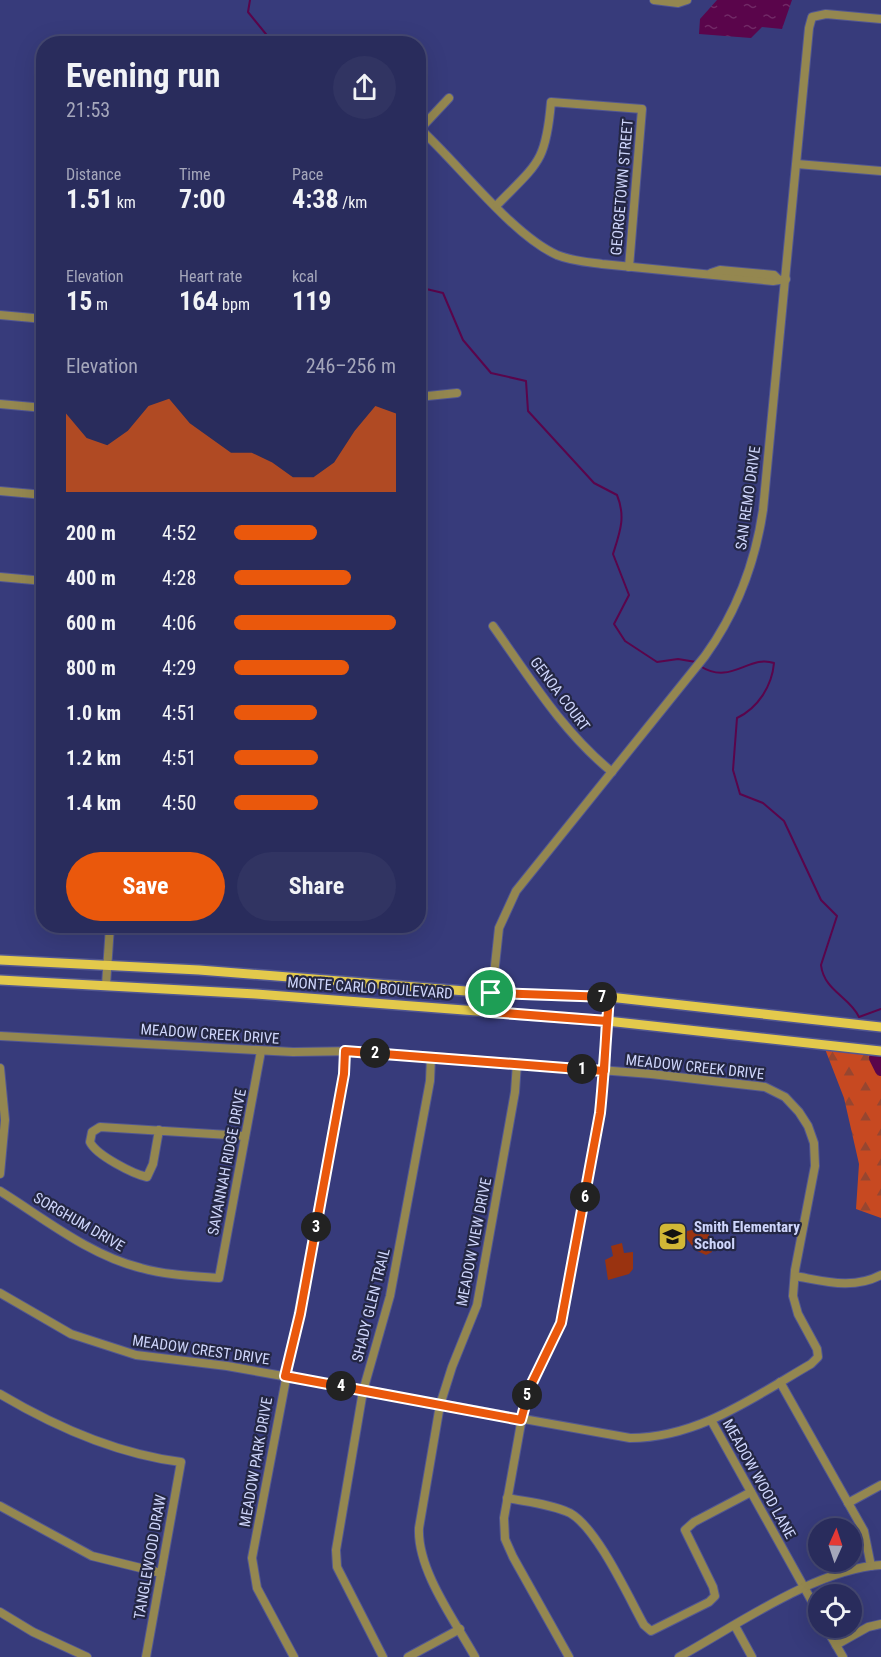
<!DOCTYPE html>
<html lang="en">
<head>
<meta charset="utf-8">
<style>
  body { margin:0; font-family:"Roboto Condensed",sans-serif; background:#313462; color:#f1f3f6; height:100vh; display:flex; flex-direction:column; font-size:22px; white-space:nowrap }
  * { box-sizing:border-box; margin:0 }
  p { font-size:20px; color:#a5a7bb }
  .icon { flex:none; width:33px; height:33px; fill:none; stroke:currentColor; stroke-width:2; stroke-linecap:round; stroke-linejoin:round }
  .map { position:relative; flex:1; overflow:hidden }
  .details { position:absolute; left:36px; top:36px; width:390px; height:897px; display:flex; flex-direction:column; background:#292c5c; border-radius:24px; box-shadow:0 6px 24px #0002,0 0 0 2px #454872 }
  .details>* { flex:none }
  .needle { width:39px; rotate:3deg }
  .buttons { position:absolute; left:808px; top:1518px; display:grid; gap:12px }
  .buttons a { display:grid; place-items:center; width:54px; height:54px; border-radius:50%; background:#292c5c; box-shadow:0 6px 24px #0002,0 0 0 2px #454872; font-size:30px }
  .pin { position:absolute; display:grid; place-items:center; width:51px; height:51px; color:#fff; margin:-26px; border:3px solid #fff; border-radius:50%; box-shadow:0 2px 6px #0007 }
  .km { position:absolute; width:30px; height:30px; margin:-15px; border-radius:50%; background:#222; color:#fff; font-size:16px; line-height:30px; text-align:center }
  .round { display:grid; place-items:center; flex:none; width:63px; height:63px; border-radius:32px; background:#313462 }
  .overview { display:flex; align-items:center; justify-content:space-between; height:102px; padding:0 30px }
  h1 { font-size:33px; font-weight:700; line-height:45px }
  .figures { display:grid; grid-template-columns:repeat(3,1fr); gap:9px; height:102px; padding:6px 30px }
  .figures div { display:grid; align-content:center }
  .figures b { font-size:26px; font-weight:700 }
  .figures small { font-size:16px; font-weight:400 }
  .figures p { font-size:16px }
  .chart { height:168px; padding:12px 30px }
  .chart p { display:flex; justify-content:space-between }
  .chart svg { width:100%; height:108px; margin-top:6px; fill:#ea580c; opacity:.7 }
  .cta { display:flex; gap:12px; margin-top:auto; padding:12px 30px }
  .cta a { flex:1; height:69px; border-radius:36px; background:#ea580c; color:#fff; font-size:24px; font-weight:700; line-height:69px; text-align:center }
  .cta a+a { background:#313462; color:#f1f3f6 }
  ul { padding:0 30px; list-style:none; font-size:20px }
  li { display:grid; grid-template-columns:96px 72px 1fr; align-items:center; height:45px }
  li i { height:15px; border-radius:8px; background:#ea580c }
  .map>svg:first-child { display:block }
</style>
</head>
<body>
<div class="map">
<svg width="881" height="1657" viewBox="0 0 881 1657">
  <defs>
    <pattern id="forest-firs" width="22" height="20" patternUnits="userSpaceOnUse" patternTransform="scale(1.5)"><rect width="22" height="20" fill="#c74921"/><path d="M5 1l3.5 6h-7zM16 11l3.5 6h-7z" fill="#974630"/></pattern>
    <pattern id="water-ripples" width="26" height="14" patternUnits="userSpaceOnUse" patternTransform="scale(1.5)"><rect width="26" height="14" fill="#5a054b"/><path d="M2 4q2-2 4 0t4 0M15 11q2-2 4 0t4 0" fill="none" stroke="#712966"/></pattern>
  </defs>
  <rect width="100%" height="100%" fill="#373b7b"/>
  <polygon fill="url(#forest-firs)" points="825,1049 881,1057 881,1218 856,1209 859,1164 844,1098"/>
  <g fill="#9a3310">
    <polygon points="701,1228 708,1229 712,1252 706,1255 695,1250 685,1236 687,1231"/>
    <polygon points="622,1243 624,1253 633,1252 633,1269 629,1274 608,1280 605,1260 613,1256 611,1246"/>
  </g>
  <polygon fill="url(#water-ripples)" points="717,0 792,0 782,29 762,27 751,38 699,34 700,19"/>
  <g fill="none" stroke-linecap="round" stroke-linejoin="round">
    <g stroke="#5a054b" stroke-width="2">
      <polyline points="250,0 248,12 274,44"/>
      <path d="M418 287 443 293 463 340 491 373 526 381 528 411 594 483 617 495C626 517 620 532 613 554L629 595 614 624 625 641 657 662 678 659 696 662"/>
      <path d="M700 666C731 686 749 654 774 663 772 686 758 708 737 718L733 770 740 794 763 803 784 821 821 900 837 916 821 965C824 991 850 997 859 1017L881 1009"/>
    </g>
    <polyline stroke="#5a054b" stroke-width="12" points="875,1058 881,1070"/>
    <defs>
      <g id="minor">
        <polyline points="654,0 678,3 687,0"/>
        <path d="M418 127C458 163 512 235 557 255 572 261 587 262 602 264L773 281 786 279"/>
        <polyline points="420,129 449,98"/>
        <polyline points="797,164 881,171"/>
        <path d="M497 205C538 163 546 162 551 102L642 109 629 267"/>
        <polyline points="711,273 720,270 774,275 778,279"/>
        <polyline points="0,315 44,319"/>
        <polyline points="418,397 457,393"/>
        <polyline points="0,404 44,408"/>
        <polyline points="0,491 44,495"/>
        <polyline points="0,577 44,581"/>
        <path d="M493 626C530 678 562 731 612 772"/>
        <polyline points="106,985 110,926"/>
        <path d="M490 1012 499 928 516 891 705 656C736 613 755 564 763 510L809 28 812 17 826 14 881 19"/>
        <path d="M0 1036 293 1052 357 1051 651 1074 765 1087 785 1097 799 1112 808 1126 814 1143 815 1166 795 1270 793 1296 798 1314 817 1349 818 1357 811 1364C754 1397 698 1438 630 1438L227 1366 136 1355 71 1334 0 1293"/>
        <polyline points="0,1068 5,1120 0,1174"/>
        <path d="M159 1130 153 1164 147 1177C133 1174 96 1155 90 1142L92 1132 100 1127 245 1136"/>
        <path d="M0 1191C45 1219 89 1255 141 1268 166 1275 192 1276 219 1278L261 1051"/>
        <path d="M795 1276C824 1281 853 1290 881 1275"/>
        <polyline points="780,1382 864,1531 871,1566"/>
        <path d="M0 1394C54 1426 118 1454 181 1462L146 1657"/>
        <polyline points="711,1420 819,1614"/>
        <path d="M507 1498C527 1502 551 1504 570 1513 597 1528 628 1596 644 1625L651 1631 709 1602 715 1596 713 1587 685 1530 694 1522 751 1492"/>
        <polyline points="848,1503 881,1485"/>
        <polyline points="0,1506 92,1556 161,1573"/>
        <polyline points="0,1612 33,1632 87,1657"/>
        <polyline points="735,1626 752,1657"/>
        <polyline points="826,1628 843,1657"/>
        <polyline points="836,1645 868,1627 881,1624"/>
        <polyline points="294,1657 257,1588 252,1558 344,1074 345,1051"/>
        <polyline points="383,1657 337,1567 336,1550 363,1391 390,1296 430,1081 431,1057"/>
        <polyline points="408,1657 460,1629"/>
        <path d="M475 1657C455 1621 417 1570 419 1528L440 1405 452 1367 477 1305 515 1092 517 1063"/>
        <polyline points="569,1657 513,1557 505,1539 504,1518 525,1401 561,1323 600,1113 609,997"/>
        <path d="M679 1657C737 1625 816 1569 881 1565"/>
      </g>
      <g id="major">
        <polyline points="0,960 199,970 491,993 609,997 881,1027"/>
        <polyline points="0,980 256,994 607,1021 881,1051"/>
      </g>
    </defs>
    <use href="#minor" stroke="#525792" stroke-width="10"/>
    <use href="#major" stroke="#525792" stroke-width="12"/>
    <use href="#minor" stroke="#948750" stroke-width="8"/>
    <use href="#major" stroke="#e3c94c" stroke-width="9"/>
  </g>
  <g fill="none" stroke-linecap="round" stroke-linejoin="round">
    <defs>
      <path id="route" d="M491 993 490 1012 607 1021 604 1071 345 1051 344 1074 300 1314 285 1376 521 1420 530 1387 561 1323 600 1113C604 1074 606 1036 609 997L491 993"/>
    </defs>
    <use href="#route" stroke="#fff" stroke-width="12"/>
    <use href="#route" stroke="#ea580c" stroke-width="8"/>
  </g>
  <defs>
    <symbol id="school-square" viewBox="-11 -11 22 22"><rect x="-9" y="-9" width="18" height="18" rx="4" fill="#d1b736" stroke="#242744"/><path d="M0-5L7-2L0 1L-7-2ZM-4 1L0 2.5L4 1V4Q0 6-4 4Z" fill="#111"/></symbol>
  </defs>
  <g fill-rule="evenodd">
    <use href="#school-square" x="656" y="1220" width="33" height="33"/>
  </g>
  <g text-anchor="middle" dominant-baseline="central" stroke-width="4.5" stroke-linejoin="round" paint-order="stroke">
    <g font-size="15" fill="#cfd6fc" stroke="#242744">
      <text transform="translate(622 187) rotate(-85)">GEORGETOWN STREET</text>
      <text transform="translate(748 498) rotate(-82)">SAN REMO DRIVE</text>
      <text transform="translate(560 694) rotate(53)">GENOA COURT</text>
      <text transform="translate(370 988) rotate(4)">MONTE CARLO BOULEVARD</text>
      <text transform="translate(210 1034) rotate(4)">MEADOW CREEK DRIVE</text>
      <text transform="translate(695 1067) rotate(6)">MEADOW CREEK DRIVE</text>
      <text transform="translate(227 1162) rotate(-79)">SAVANNAH RIDGE DRIVE</text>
      <text transform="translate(79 1222) rotate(30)">SORGHUM DRIVE</text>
      <text transform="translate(474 1242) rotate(-79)">MEADOW VIEW DRIVE</text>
      <text transform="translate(371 1305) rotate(-76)">SHADY GLEN TRAIL</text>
      <text transform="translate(201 1350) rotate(8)">MEADOW CREST DRIVE</text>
      <text transform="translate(256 1462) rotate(-80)">MEADOW PARK DRIVE</text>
      <text transform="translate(759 1479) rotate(61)">MEADOW WOOD LANE</text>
      <text transform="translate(150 1557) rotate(-80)">TANGLEWOOD DRAW</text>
    </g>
    <g font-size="15" font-weight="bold" fill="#cfd6fc" stroke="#242744" text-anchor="start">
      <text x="694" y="1227">Smith Elementary<tspan x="694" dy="17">School</tspan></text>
    </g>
  </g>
</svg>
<div class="buttons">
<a><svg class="needle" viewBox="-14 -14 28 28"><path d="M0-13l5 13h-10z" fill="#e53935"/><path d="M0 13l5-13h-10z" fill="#a5a7bb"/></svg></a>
<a><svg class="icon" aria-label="locate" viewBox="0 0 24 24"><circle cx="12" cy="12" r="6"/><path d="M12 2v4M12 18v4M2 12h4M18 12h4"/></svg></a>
</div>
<div class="pin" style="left:491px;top:993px;background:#1e9e55"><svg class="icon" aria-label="arrive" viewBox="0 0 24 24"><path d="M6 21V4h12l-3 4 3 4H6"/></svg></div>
<b class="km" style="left:582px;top:1069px">1</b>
<b class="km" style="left:375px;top:1053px">2</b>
<b class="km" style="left:316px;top:1227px">3</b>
<b class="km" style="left:341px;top:1386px">4</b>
<b class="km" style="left:527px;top:1395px">5</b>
<b class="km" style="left:585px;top:1197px">6</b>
<b class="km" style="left:602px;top:997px">7</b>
<section class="details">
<div class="overview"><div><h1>Evening run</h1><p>21:53</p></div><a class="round"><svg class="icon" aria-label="share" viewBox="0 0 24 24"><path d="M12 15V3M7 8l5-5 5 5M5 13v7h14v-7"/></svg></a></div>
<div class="figures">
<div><p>Distance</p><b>1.51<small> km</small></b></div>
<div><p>Time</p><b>7:00</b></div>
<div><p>Pace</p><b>4:38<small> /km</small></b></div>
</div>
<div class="figures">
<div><p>Elevation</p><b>15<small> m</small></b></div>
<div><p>Heart rate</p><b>164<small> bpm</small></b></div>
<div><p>kcal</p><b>119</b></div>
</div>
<div class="chart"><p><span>Elevation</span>246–256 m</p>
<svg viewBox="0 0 160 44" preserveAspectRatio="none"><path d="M0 44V12L10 22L20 25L30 19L40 9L50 6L60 16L70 22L80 28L90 28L100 32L110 38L120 38L130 32L140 19L150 9L160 12V44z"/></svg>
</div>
<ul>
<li><b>200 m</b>4:52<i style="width:51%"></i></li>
<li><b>400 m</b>4:28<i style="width:72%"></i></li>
<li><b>600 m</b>4:06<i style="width:100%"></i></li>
<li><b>800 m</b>4:29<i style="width:71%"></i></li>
<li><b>1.0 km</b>4:51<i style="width:51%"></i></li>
<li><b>1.2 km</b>4:51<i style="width:52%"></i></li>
<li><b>1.4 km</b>4:50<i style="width:52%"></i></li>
</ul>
<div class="cta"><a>Save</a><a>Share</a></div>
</section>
</div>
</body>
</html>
